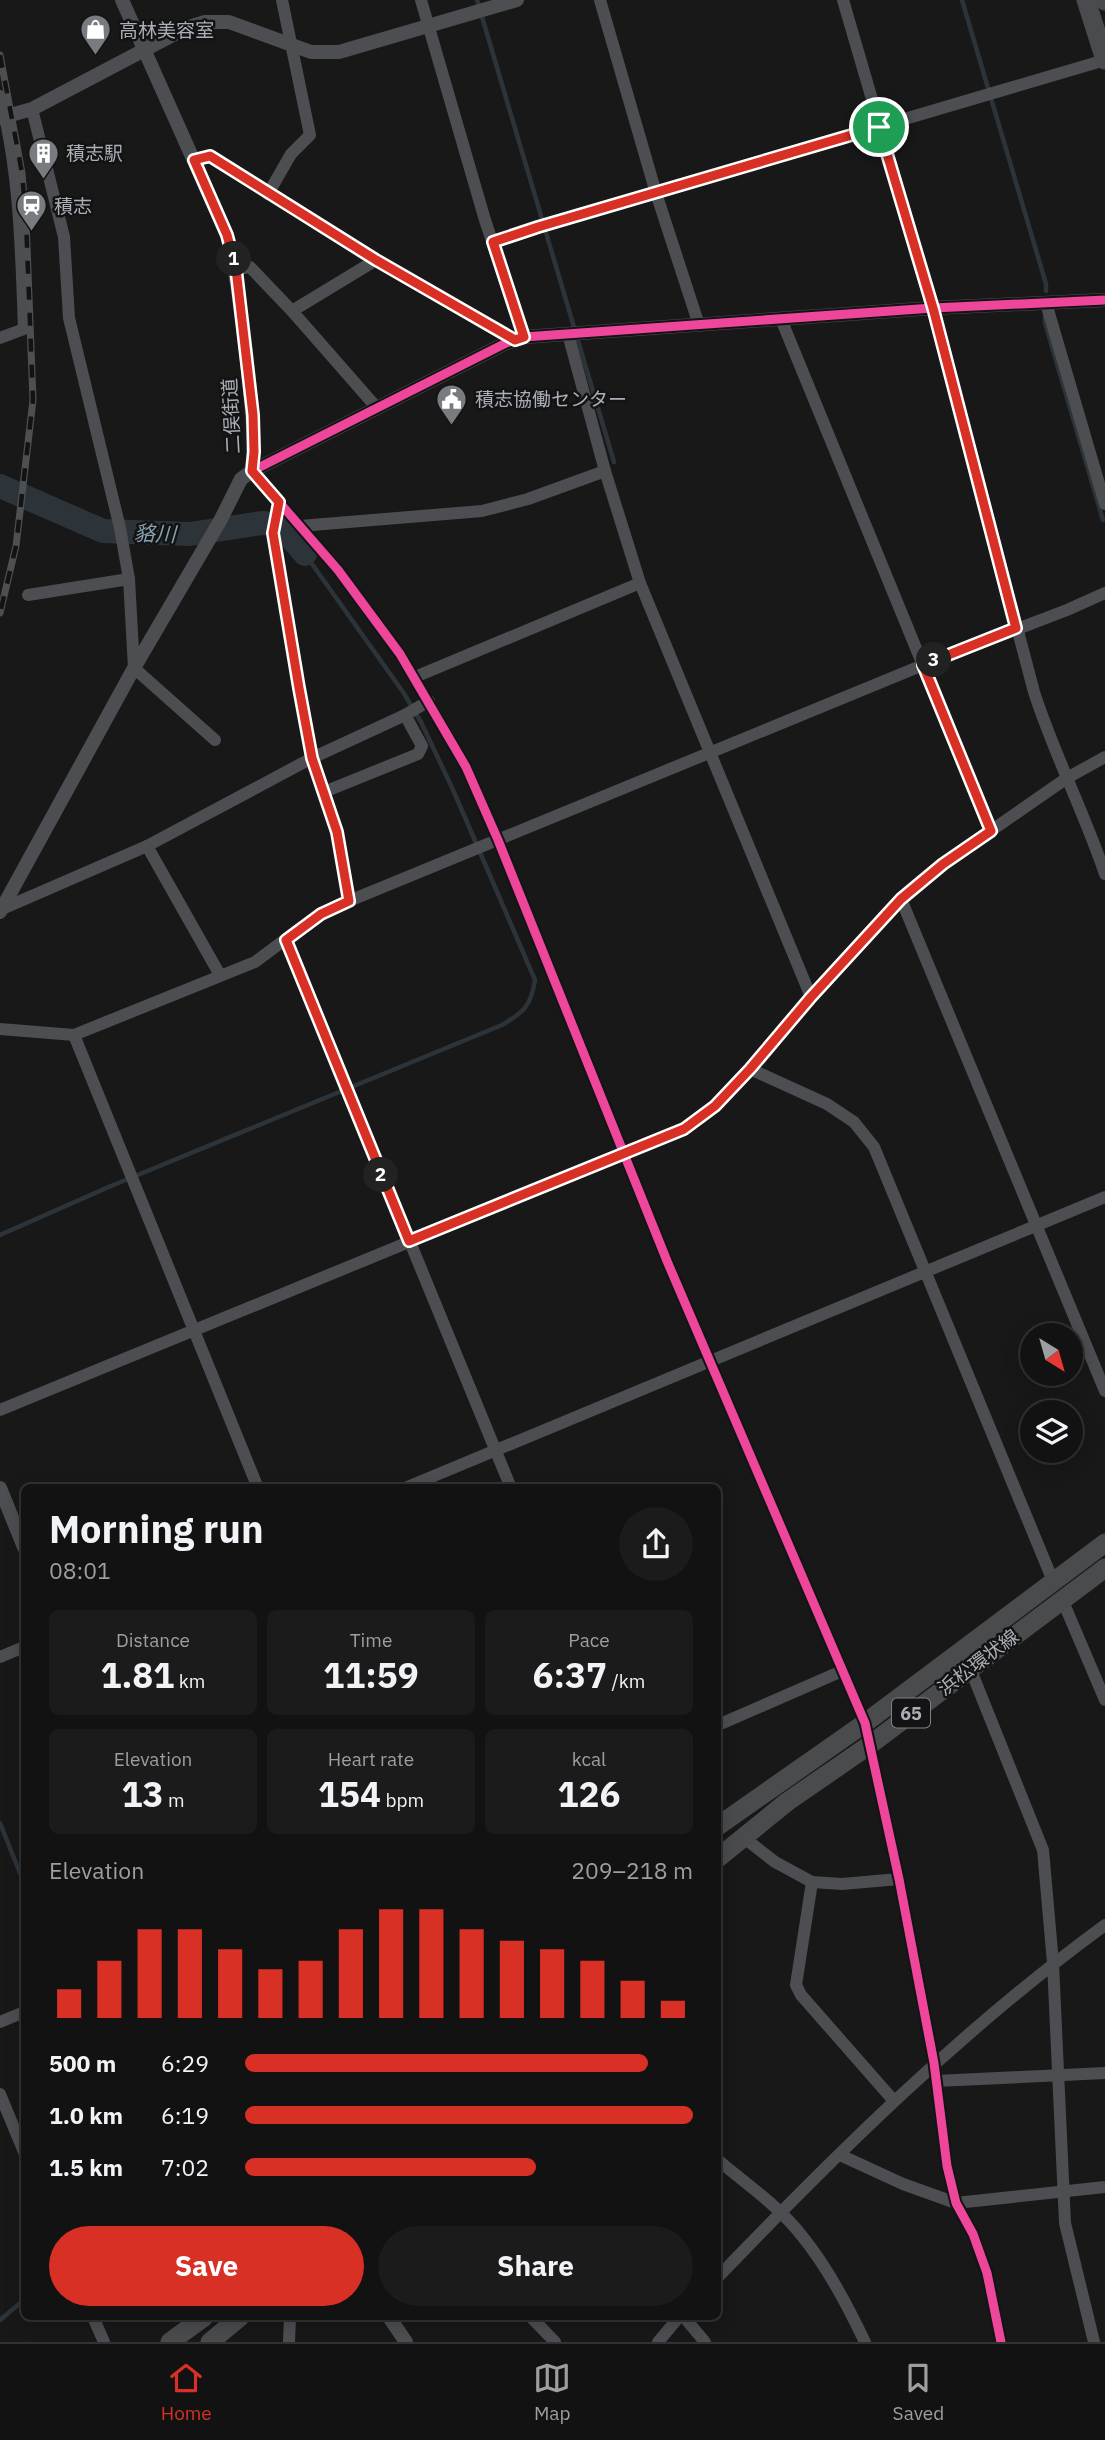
<!DOCTYPE html>
<html lang="en">
<head>
<meta charset="utf-8">
<style>
  body { margin:0; font-family:"IBM Plex Sans","Noto Sans JP",sans-serif; background:#1b1b1c; color:#f1f3f6; height:100vh; display:flex; flex-direction:column; font-size:26px; white-space:nowrap }
  * { box-sizing:border-box; margin:0 }
  p { font-size:23px; color:#9c9ea0 }
  .icon { flex:none; width:38px; height:38px; fill:none; stroke:currentColor; stroke-width:2; stroke-linecap:round; stroke-linejoin:round }
  .map { position:relative; flex:1; overflow:hidden }
  .side { position:absolute; left:21px; top:1484px; width:700px; height:836px; display:flex; flex-direction:column; background:#121213; border-radius:10px; box-shadow:0 4px 18px #0003,0 0 0 2px #313233 }
  .side>* { flex:none }
  .needle { width:46px; rotate:143deg }
  .controls { position:absolute; left:1020px; top:1323px; display:grid; gap:14px }
  .controls a { display:grid; place-items:center; width:63px; height:63px; border-radius:50%; background:#121213; box-shadow:0 4px 18px #0003,0 0 0 2px #313233; font-size:35px }
  .pin { position:absolute; display:grid; place-items:center; width:60px; height:60px; color:#fff; margin:-30px; border:4px solid #fff; border-radius:50%; box-shadow:0 2px 7px #0007 }
  .km { position:absolute; width:35px; height:35px; margin:-18px; border-radius:50%; background:#222; color:#fff; font-size:19px; line-height:35px; text-align:center }
  .round { display:grid; place-items:center; flex:none; width:74px; height:74px; border-radius:37px; background:#1b1b1c }
  .head { display:flex; align-items:center; justify-content:space-between; height:119px; padding:0 28px }
  h1 { font-size:38px; font-weight:700; line-height:52px }
  .figures { display:grid; grid-template-columns:repeat(3,1fr); gap:10px; height:119px; padding:7px 28px }
  .figures div { display:grid; align-content:center; border-radius:10px; background:#1b1b1c; text-align:center }
  .figures b { font-size:35px; font-weight:700 }
  .figures small { font-size:19px; font-weight:400 }
  .figures p { font-size:19px }
  .chart { height:196px; padding:14px 28px }
  .chart p { display:flex; justify-content:space-between }
  .chart svg { width:100%; height:126px; margin-top:7px; stroke:#d93025; stroke-width:6 }
  .action { display:flex; gap:14px; margin-top:auto; padding:14px 28px }
  .action a { flex:1; height:80px; border-radius:42px; background:#d93025; color:#fff; font-size:28px; font-weight:700; line-height:80px; text-align:center }
  .action a+a { background:#1b1b1c; color:#f1f3f6 }
  ul { padding:0 28px; list-style:none; font-size:23px }
  li { display:grid; grid-template-columns:112px 84px 1fr; align-items:center; height:52px }
  li i { height:18px; border-radius:9px; background:#d93025 }
  .tabs { display:flex; justify-content:space-around; align-items:center; height:98px; border-top:2px solid #313233; background:#121213; font-size:19px; color:#9c9ea0 }
  .tabs a { display:grid; justify-items:center; gap:4px }
  .tabs .current { color:#d93025 }
  .map>svg:first-child { display:block }
</style>
</head>
<body>
<div class="map">
<svg width="1105" height="2342" viewBox="0 0 1105 2342">
  <rect width="100%" height="100%" fill="#181819"/>
  <g fill="none" stroke-linecap="round" stroke-linejoin="round">
    <g stroke="#2c343a" stroke-width="4.5">
      <polyline points="477,0 614,462"/>
      <polyline points="962,0 1046,284 1046,291"/>
      <polyline points="1045,316 1045,323 1103,520"/>
      <path d="M0 1235 111 1186 502 1025C524 1012 531 1006 535 980L454 792 421 722 403 692 305 554"/>
      <polyline points="0,1823 24,1883"/>
      <polyline points="0,2320 24,2300"/>
    </g>
    <polyline stroke="#2c343a" stroke-width="24" points="0,486 103,531 190,534 262,523 279,524 305,554"/>
    <g stroke="#4d4e51" stroke-width="12">
      <polyline points="421,0 485,220 524,337"/>
      <polyline points="600,0 656,193 699,325"/>
      <path d="M843 0 933 308 1034 692C1054 754 1084 812 1105 874"/>
      <path d="M0 96C20 172 21 251 24 329L0 338"/>
      <polyline points="32,109 64,237 69,318 120,528 129,579 134,668 215,740"/>
      <polyline points="194,160 210,156 376,260 515,340"/>
      <polyline points="268,194 291,154 310,135 282,0"/>
      <polyline points="493,242 538,227 1105,60"/>
      <polyline points="236,269 250,267 292,311 376,260"/>
      <polyline points="1046,303 1105,504"/>
      <polyline points="292,311 377,408"/>
      <polyline points="781,319 991,831"/>
      <polyline points="568,334 605,471 640,583 811,997"/>
      <polyline points="252,471 338,570 400,654 466,767 498,840 667,1261 865,1723 899,1879 934,2063 947,2166 956,2203 973,2234 987,2273 1001,2342"/>
      <polyline points="279,502 273,533 299,689 312,758 337,832 349,901"/>
      <polyline points="300,526 482,511 528,499 605,471"/>
      <polyline points="28,595 129,579"/>
      <polyline points="415,677 640,583"/>
      <polyline points="324,792 418,754 422,746 405,715"/>
      <polyline points="147,846 220,975"/>
      <polyline points="901,899 1105,1391"/>
      <polyline points="2,909 147,846 312,758 405,715 429,701"/>
      <polyline points="286,940 511,1488"/>
      <polyline points="0,1029 74,1035 255,962 321,913 349,901 923,665 1067,610 1105,593"/>
      <polyline points="74,1035 258,1488"/>
      <polyline points="750,1069 827,1104 854,1122 874,1147 1053,1581"/>
      <polyline points="0,1410 684,1129 715,1106 750,1069 811,997 901,899 943,864 1067,778 1105,757"/>
      <polyline points="405,1488 1105,1197"/>
      <polyline points="1062,1599 1105,1700"/>
      <polyline points="0,1657 24,1647"/>
      <polyline points="970,1668 1043,1850 1053,1963 1065,2223 1094,2342"/>
      <polyline points="718,1725 842,1671"/>
      <polyline points="743,1837 775,1862 812,1882 842,1884 899,1879"/>
      <polyline points="812,1882 796,1985 801,1995 894,2101"/>
      <polyline points="0,2022 24,2012"/>
      <polyline points="936,2081 1105,2073"/>
      <polyline points="0,2094 24,2152"/>
      <polyline points="840,2155 903,2184 956,2203 1105,2187"/>
      <path d="M718 2160C746 2184 779 2206 802 2236 828 2268 847 2305 865 2342"/>
      <path d="M718 2277C839 2151 964 2028 1105 1925"/>
      <polyline points="93,2317 104,2342"/>
      <polyline points="531,2317 555,2342"/>
      <polyline points="684,2317 705,2342"/>
      <polyline points="289,2342 290,2317"/>
      <polyline points="658,2342 679,2317"/>
    </g>
    <g stroke="#4d4e51" stroke-width="14">
      <polyline points="0,118 32,109 186,28 205,22 229,22 311,52 339,52 517,0"/>
      <polyline points="252,471 506,343 524,337 933,308 1105,300"/>
      <path d="M0 912 134 668 220 521 241 479 252 471C256 431 250 392 246 352 241 313 237 274 227 235L122 0"/>
      <polyline points="0,1488 24,1547"/>
      <polyline points="389,2317 406,2342"/>
    </g>
    <g stroke="#4a4b4d" stroke-width="19">
      <polyline points="718,1826 865,1723 1105,1543"/>
      <polyline points="718,1858 787,1802 871,1744 1105,1568"/>
      <polyline points="170,2342 204,2317"/>
      <polyline points="210,2342 240,2317"/>
    </g>
    <g stroke="#4a4b4e" stroke-width="19">
      <polyline points="1086,0 1105,60"/>
      <polyline points="1105,0 1105,1"/>
    </g>
    <defs>
      <polyline id="rail" points="0,55 22,173 26,220 33,400 16,546 0,613"/>
    </defs>
    <use href="#rail" stroke="#4e4f51" stroke-width="7"/>
    <use href="#rail" stroke="#131314" stroke-width="4.5" stroke-dasharray="13" stroke-linecap="butt"/>
    <defs>
      <polyline id="cycleway" points="1001,2342 987,2273 973,2234 956,2203 947,2166 934,2063 899,1879 865,1723 667,1261 498,840 466,767 400,654 338,570 252,471 506,343 524,337 933,308 1105,300"/>
    </defs>
    <use href="#cycleway" stroke="#131314" stroke-width="13"/>
    <use href="#cycleway" stroke="#ed469a" stroke-width="9"/>
  </g>
  <g fill="none" stroke-linecap="round" stroke-linejoin="round">
    <defs>
      <polygon id="route" points="879,127 933,308 1016,628 923,665 991,831 943,864 901,899 811,997 750,1069 715,1106 684,1129 409,1241 286,940 321,914 349,901 337,832 312,758 299,688 273,533 279,502 252,471 254,452 253,415 236,269 227,235 194,160 210,156 376,260 515,340 524,337 493,242 538,227"/>
    </defs>
    <use href="#route" stroke="#fff" stroke-width="14"/>
    <use href="#route" stroke="#d93025" stroke-width="9"/>
  </g>
  <defs>
    <symbol id="shop-pin" viewBox="-11 -11 22 30"><path d="M0 17L-7.5 6A9.5 9.5 0 1 1 7.5 6Z" fill="#787b80" stroke="#131314"/><path d="M-5-2.5h2.3a2.7 3.5 0 0 1 5.4 0H5L5.5 6h-11ZM-1.5-2.5h3a1.5 2.3 0 0 0-3 0Z" fill="#fff"/></symbol>
    <symbol id="building-pin" viewBox="-11 -11 22 30"><path d="M0 17L-7.5 6A9.5 9.5 0 1 1 7.5 6Z" fill="#787b80" stroke="#131314"/><path d="M-4-6H4V6H1V3H-1V6H-4ZM-2.5-4.3h1.7v1.8h-1.7ZM.8-4.3h1.7v1.8H.8ZM-2.5-1h1.7V.8h-1.7ZM.8-1h1.7V.8H.8Z" fill="#fff"/></symbol>
    <symbol id="station-pin" viewBox="-11 -11 22 30"><path d="M0 17L-7.5 6A9.5 9.5 0 1 1 7.5 6Z" fill="#787b80" stroke="#131314"/><path d="M-3-6H3Q5-6 5-4V2Q5 4 3 4L4.5 6H3L1.5 4h-3L-3 6H-4.5L-3 4Q-5 4-5 2V-4Q-5-6-3-6ZM-3.5-4v3h7v-3ZM-3.5 1v1.5H-2V1ZM2 1v1.5H3.5V1Z" fill="#fff"/></symbol>
    <symbol id="civic-pin" viewBox="-11 -11 22 30"><path d="M0 17L-7.5 6A9.5 9.5 0 1 1 7.5 6Z" fill="#787b80" stroke="#131314"/><path d="M-.6-6.5H3V-4.5H.6V-3L4-1V1h2V6H-6V1h2V-1L-.6-3ZM-1.2 2.5V6h2.4V2.5Z" fill="#fff"/></symbol>
  </defs>
  <g fill-rule="evenodd">
    <use href="#shop-pin" x="78" y="12" width="35" height="47"/>
    <use href="#building-pin" x="26" y="136" width="35" height="47"/>
    <use href="#station-pin" x="14" y="188" width="35" height="47"/>
    <use href="#civic-pin" x="434" y="382" width="35" height="47"/>
  </g>
  <g text-anchor="middle" dominant-baseline="central" stroke-width="5" stroke-linejoin="round" paint-order="stroke">
    <rect fill="#131314" stroke="#7d8187" stroke-width="2" x="892" y="1698.5" width="38" height="29" rx="5"/>
    <g font-size="18" font-weight="bold" fill="#abb0b8">
      <text x="911" y="1713">65</text>
    </g>
    <g font-size="19" fill="#abb0b8" stroke="#131314" text-anchor="start">
      <text x="119" y="30">高林美容室</text>
      <text x="66" y="153">積志駅</text>
      <text x="54" y="206">積志</text>
      <text x="475" y="399">積志協働センター</text>
    </g>
    <g font-size="19" fill="#abb0b8" stroke="#131314">
      <text transform="translate(231 416) rotate(-93)">二俣街道</text>
      <text transform="translate(978 1662) rotate(-37)">浜松環状線</text>
    </g>
    <g font-size="21" font-style="italic" fill="#84a0b1" stroke="#131314">
      <text transform="translate(155 533) rotate(2)">貉川</text>
    </g>
  </g>
</svg>
<div class="controls">
<a><svg class="needle" viewBox="-14 -14 28 28"><path d="M0-13l5 13h-10z" fill="#e53935"/><path d="M0 13l5-13h-10z" fill="#9c9ea0"/></svg></a>
<a><svg class="icon" aria-label="layers" viewBox="0 0 24 24"><path d="M12 4l9 5-9 5-9-5zM3 14l9 5 9-5"/></svg></a>
</div>
<div class="pin" style="left:879px;top:127px;background:#1e9e55"><svg class="icon" aria-label="arrive" viewBox="0 0 24 24"><path d="M6 21V4h12l-3 4 3 4H6"/></svg></div>
<b class="km" style="left:234px;top:259px">1</b>
<b class="km" style="left:381px;top:1175px">2</b>
<b class="km" style="left:934px;top:660px">3</b>
<section class="side">
<div class="head"><div><h1>Morning run</h1><p>08:01</p></div><a class="round"><svg class="icon" aria-label="share" viewBox="0 0 24 24"><path d="M12 15V3M7 8l5-5 5 5M5 13v7h14v-7"/></svg></a></div>
<div class="figures">
<div><p>Distance</p><b>1.81<small> km</small></b></div>
<div><p>Time</p><b>11:59</b></div>
<div><p>Pace</p><b>6:37<small> /km</small></b></div>
</div>
<div class="figures">
<div><p>Elevation</p><b>13<small> m</small></b></div>
<div><p>Heart rate</p><b>154<small> bpm</small></b></div>
<div><p>kcal</p><b>126</b></div>
</div>
<div class="chart"><p><span>Elevation</span>209–218 m</p>
<svg viewBox="0 0 160 44" preserveAspectRatio="none"><path d="M5 44V34M15 44V24M25 44V13M35 44V13M45 44V20M55 44V27M65 44V24M75 44V13M85 44V6M95 44V6M105 44V13M115 44V17M125 44V20M135 44V24M145 44V31M155 44V38"/></svg>
</div>
<ul>
<li><b>500 m</b>6:29<i style="width:90%"></i></li>
<li><b>1.0 km</b>6:19<i style="width:100%"></i></li>
<li><b>1.5 km</b>7:02<i style="width:65%"></i></li>
</ul>
<div class="action"><a>Save</a><a>Share</a></div>
</section>
</div>
<nav class="tabs">
<a class="current"><svg class="icon" aria-label="home" viewBox="0 0 24 24"><path d="M3 11l9-7 9 7M6 9v11h12V9"/></svg>Home</a>
<a><svg class="icon" aria-label="map" viewBox="0 0 24 24"><path d="M3 6l6-2 6 2 6-2v14l-6 2-6-2-6 2zM9 4v14M15 6v14"/></svg>Map</a>
<a><svg class="icon" aria-label="saved" viewBox="0 0 24 24"><path d="M7 4h10v16l-5-4-5 4z"/></svg>Saved</a>
</nav>
</body>
</html>
